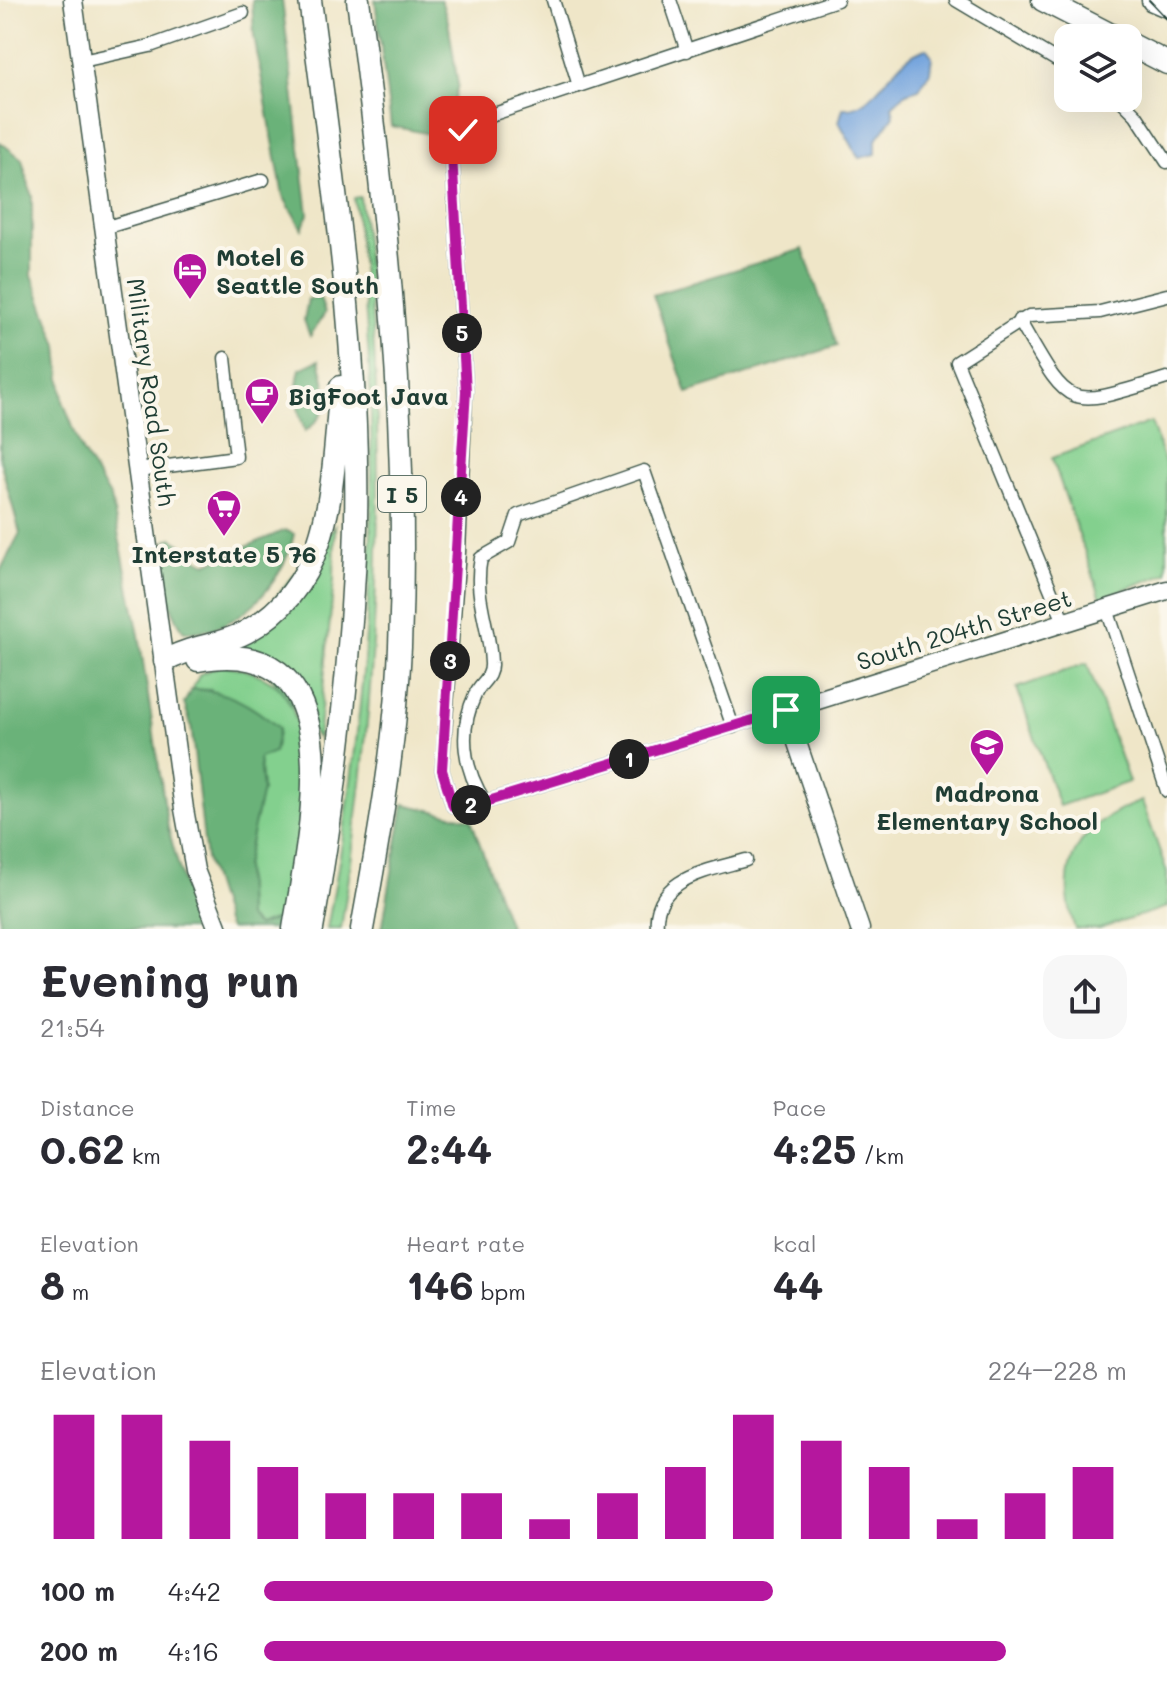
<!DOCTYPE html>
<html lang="en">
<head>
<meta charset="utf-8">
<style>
  body { margin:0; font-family:Mali,sans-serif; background:#f7f7f7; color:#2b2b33; height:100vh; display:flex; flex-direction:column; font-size:30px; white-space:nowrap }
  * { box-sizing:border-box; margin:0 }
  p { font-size:26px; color:#7c7c81 }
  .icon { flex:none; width:44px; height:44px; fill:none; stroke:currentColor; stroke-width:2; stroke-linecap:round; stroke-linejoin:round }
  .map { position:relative; height:929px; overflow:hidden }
  .side { display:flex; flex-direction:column; background:#fff; flex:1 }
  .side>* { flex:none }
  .buttons { position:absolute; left:1054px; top:24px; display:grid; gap:16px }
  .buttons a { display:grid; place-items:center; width:88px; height:88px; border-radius:16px; background:#fff; box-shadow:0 8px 32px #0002; font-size:40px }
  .pin { position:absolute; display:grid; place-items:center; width:68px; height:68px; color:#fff; margin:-34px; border-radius:16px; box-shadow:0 4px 12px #0006 }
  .km { position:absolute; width:40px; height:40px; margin:-20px; border-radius:50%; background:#222; color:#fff; font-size:22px; line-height:40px; text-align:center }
  .round { display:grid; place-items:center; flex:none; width:84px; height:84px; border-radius:24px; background:#f7f7f7 }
  .summary { display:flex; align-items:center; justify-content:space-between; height:136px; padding:0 40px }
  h1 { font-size:44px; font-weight:700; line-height:60px }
  .metrics { display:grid; grid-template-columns:repeat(3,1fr); gap:12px; height:136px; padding:8px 40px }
  .metrics div { display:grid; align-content:center }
  .metrics b { font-size:40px; font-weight:700 }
  .metrics small { font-size:22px; font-weight:400 }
  .metrics p { font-size:22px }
  .chart { height:224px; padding:16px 40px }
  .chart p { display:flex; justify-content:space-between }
  .chart svg { width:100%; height:144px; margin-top:8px; stroke:#b5179e; stroke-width:6 }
  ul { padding:0 40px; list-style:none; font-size:26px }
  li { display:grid; grid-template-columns:128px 96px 1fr; align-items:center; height:60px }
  li i { height:20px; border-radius:10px; background:#b5179e }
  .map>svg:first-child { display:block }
</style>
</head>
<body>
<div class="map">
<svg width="1167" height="929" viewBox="0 0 1167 929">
  <rect width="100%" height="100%" fill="#fbf7ec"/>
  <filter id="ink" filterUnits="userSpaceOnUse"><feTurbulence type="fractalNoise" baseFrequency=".0125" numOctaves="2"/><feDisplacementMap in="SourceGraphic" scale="16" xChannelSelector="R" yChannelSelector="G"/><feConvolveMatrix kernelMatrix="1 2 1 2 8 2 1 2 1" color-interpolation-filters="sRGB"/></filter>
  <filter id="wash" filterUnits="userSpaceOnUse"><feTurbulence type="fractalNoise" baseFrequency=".006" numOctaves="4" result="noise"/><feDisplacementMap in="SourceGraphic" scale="32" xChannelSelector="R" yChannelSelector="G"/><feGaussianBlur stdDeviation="1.8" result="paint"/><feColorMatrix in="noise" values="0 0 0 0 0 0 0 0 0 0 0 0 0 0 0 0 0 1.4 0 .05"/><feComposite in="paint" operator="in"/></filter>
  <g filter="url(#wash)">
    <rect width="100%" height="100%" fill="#efe6c8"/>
    <g fill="#83d08e" stroke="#518661" stroke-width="2">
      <path d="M360 197C391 441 380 687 341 929H327C373 689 386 441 354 198Z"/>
      <polygon points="1151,422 1167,469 1167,573 1101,598 1052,458"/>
      <polygon points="335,526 334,580 318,739 251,649 226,645 241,639"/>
      <polygon points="1087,663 1129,782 1059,806 1017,688"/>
      <path d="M222 665C241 668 263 673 278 687 324 734 293 857 286 916L257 926 247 917 245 866 262 790 259 758 211 690 192 689 200 674Z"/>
      <path d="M1142 801 1167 872V907L1099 929H1075C1054 863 1078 824 1142 801Z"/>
    </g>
    <g fill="#6ab279" stroke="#447856" stroke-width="2">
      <polygon points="252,0 282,0 308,214 302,229 283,196 254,36"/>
      <polygon points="375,0 441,0 448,21 458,85 444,137 391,126"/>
      <polygon points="0,142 22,159 32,197 32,275 58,346 63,401 82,451 111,498 139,635 168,828 196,929 0,929 0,571 20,533 0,460"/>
      <polygon points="803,249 837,346 687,393 653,295"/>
      <polygon points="320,298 325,313 310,336 304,320 308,299"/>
      <path d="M319 360C327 391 334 411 305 431 297 410 294 392 300 369Z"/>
      <path d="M285 530 294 534C283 585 238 634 184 632 164 601 163 577 166 541L172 538 182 544 184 552 206 564Z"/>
      <path d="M192 689C228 690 253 706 279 728L274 752 259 758 262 790 245 866 247 917 257 926 286 916 283 929H229L225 920 206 859 191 725 184 703Z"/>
      <polygon points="404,804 471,819 510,929 382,929"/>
    </g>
    <path fill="#72a3dd" stroke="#487088" stroke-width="2" d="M926 48 932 56 930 72 919 89 906 93 892 106 894 116 876 140V154L859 158 839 122 843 108C876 111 891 58 926 48Z"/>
  </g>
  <g filter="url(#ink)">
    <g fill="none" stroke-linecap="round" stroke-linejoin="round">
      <defs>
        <g id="street">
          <polyline points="553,0 579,86"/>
          <polyline points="670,0 687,51"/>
          <polyline points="956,0 1068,67"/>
          <polyline points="82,61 150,46 243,13"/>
          <polyline points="1119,98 1136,115 1167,162"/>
          <polyline points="104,228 263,180"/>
          <path d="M1019 320C1072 412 1064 409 1167 378"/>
          <polyline points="138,470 236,457 225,358"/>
          <polyline points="1107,609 1167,791"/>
          <polyline points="1064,622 957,362 1029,316 1100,312 1167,295"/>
          <polyline points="786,710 485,802 453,806 442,770 459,552 466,391 452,155 463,130 473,121 837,0"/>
          <path d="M485 802C464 769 458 732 475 695 480 682 492 679 491 663 490 626 473 596 481 558L509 542 518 515 644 471 733 727"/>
          <path d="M657 929C652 878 708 871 746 860"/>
        </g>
        <g id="secondary">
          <polyline points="73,0 184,809 195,870 218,929"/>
          <polyline points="860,929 786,710 1167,590"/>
        </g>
        <g id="highway">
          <path d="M310 0C334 183 363 371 355 556 349 681 334 805 312 929"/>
          <path d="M358 0C387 215 409 429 400 647 396 742 379 836 362 929"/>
          <polyline points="1043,0 1117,38"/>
          <polyline points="1153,0 1167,6"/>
          <polyline points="1128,43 1167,63"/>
          <path d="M198 660C360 629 308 840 294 929"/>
          <path d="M165 661C190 646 220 646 246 632 337 582 331 477 341 387"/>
        </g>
      </defs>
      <use href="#street" stroke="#3e564a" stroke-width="15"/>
      <use href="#secondary" stroke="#3e564a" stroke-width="21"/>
      <use href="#highway" stroke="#3e564a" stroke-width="25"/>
      <use href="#street" stroke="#fff" stroke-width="12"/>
      <use href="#secondary" stroke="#fff" stroke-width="18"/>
      <use href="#highway" stroke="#fff" stroke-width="22"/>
      <polyline stroke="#1f3d34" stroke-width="2" points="1149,0 1167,19"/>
    </g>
  </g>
  <g fill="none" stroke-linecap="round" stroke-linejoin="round" filter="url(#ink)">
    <defs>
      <polyline id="route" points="463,130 452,155 466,391 442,770 453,806 485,802 786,710"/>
    </defs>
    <use href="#route" stroke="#fff" stroke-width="16"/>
    <use href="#route" stroke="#b5179e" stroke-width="10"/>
  </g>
  <defs>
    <symbol id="hotel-pin" viewBox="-11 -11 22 30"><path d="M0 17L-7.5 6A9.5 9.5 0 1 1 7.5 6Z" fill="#b5179e" stroke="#fbf7ec"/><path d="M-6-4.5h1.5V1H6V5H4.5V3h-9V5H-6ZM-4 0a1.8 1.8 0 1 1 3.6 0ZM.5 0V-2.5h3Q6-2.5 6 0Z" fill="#fff"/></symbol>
    <symbol id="cafe-pin" viewBox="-11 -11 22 30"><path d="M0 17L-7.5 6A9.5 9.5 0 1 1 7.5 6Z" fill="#b5179e" stroke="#fbf7ec"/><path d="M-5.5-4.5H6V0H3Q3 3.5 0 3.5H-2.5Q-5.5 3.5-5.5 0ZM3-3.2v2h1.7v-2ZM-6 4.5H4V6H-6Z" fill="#fff"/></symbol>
    <symbol id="supermarket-pin" viewBox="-11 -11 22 30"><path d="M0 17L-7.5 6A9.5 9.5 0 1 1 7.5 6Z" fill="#b5179e" stroke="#fbf7ec"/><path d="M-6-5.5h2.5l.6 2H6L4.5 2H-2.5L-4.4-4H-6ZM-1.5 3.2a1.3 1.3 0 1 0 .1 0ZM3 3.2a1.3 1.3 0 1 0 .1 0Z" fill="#fff"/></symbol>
    <symbol id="school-pin" viewBox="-11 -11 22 30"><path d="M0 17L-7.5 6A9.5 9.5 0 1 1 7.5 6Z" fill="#b5179e" stroke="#fbf7ec"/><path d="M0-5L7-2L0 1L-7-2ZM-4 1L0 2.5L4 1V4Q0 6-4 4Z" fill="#fff"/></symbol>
  </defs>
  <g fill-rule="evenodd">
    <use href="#hotel-pin" x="170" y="250" width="40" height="54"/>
    <use href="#cafe-pin" x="242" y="375" width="40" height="54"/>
    <use href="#supermarket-pin" x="204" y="487" width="40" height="54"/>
    <use href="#school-pin" x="967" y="726" width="40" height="54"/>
  </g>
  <g text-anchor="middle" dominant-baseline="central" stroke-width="8" stroke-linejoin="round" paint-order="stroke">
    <rect fill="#fbf7ec" stroke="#61756b" stroke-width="2" x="378" y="476" width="48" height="36" rx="6"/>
    <g font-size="22" font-weight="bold" fill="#1f3d34">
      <text x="402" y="494">I 5</text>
    </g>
    <g font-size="24" font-weight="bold" fill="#1f3d34" stroke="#fbf7ec" text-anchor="start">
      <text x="216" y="256">Motel 6<tspan x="216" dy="28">Seattle South</tspan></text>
      <text x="288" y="395">BigFoot Java</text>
      <text x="224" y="553" text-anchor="middle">Interstate 5 76</text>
      <text x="987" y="792" text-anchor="middle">Madrona<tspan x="987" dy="28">Elementary School</tspan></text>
    </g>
    <g font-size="24" fill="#1f3d34" stroke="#fbf7ec">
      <text transform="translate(152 392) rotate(82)">Military Road South</text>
      <text transform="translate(964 629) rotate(-17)">South 204th Street</text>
    </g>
  </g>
</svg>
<div class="buttons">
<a><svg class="icon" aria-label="layers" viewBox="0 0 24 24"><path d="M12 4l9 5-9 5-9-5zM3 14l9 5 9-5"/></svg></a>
</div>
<div class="pin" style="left:786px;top:710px;background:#1e9e55"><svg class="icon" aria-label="arrive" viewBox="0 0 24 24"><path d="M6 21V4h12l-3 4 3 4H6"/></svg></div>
<div class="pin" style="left:463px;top:130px;background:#d93025"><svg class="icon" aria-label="check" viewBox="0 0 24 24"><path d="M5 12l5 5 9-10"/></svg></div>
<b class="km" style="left:629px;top:759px">1</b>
<b class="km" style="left:471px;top:805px">2</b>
<b class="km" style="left:450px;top:661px">3</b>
<b class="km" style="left:461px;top:497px">4</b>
<b class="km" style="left:462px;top:333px">5</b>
</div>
<section class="side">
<div class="summary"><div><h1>Evening run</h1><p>21:54</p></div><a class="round"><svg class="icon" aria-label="share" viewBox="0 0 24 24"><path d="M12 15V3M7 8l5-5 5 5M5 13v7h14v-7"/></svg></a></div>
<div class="metrics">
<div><p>Distance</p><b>0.62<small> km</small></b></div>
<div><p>Time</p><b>2:44</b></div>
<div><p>Pace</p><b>4:25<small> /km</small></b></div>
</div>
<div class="metrics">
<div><p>Elevation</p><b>8<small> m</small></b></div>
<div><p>Heart rate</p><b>146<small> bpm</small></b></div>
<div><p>kcal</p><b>44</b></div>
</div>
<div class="chart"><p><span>Elevation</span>224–228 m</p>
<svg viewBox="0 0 160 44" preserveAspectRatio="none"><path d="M5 44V6M15 44V6M25 44V14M35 44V22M45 44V30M55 44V30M65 44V30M75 44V38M85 44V30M95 44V22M105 44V6M115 44V14M125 44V22M135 44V38M145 44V30M155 44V22"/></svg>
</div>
<ul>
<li><b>100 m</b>4:42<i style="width:59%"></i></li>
<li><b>200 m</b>4:16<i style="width:86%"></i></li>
</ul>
</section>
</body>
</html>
